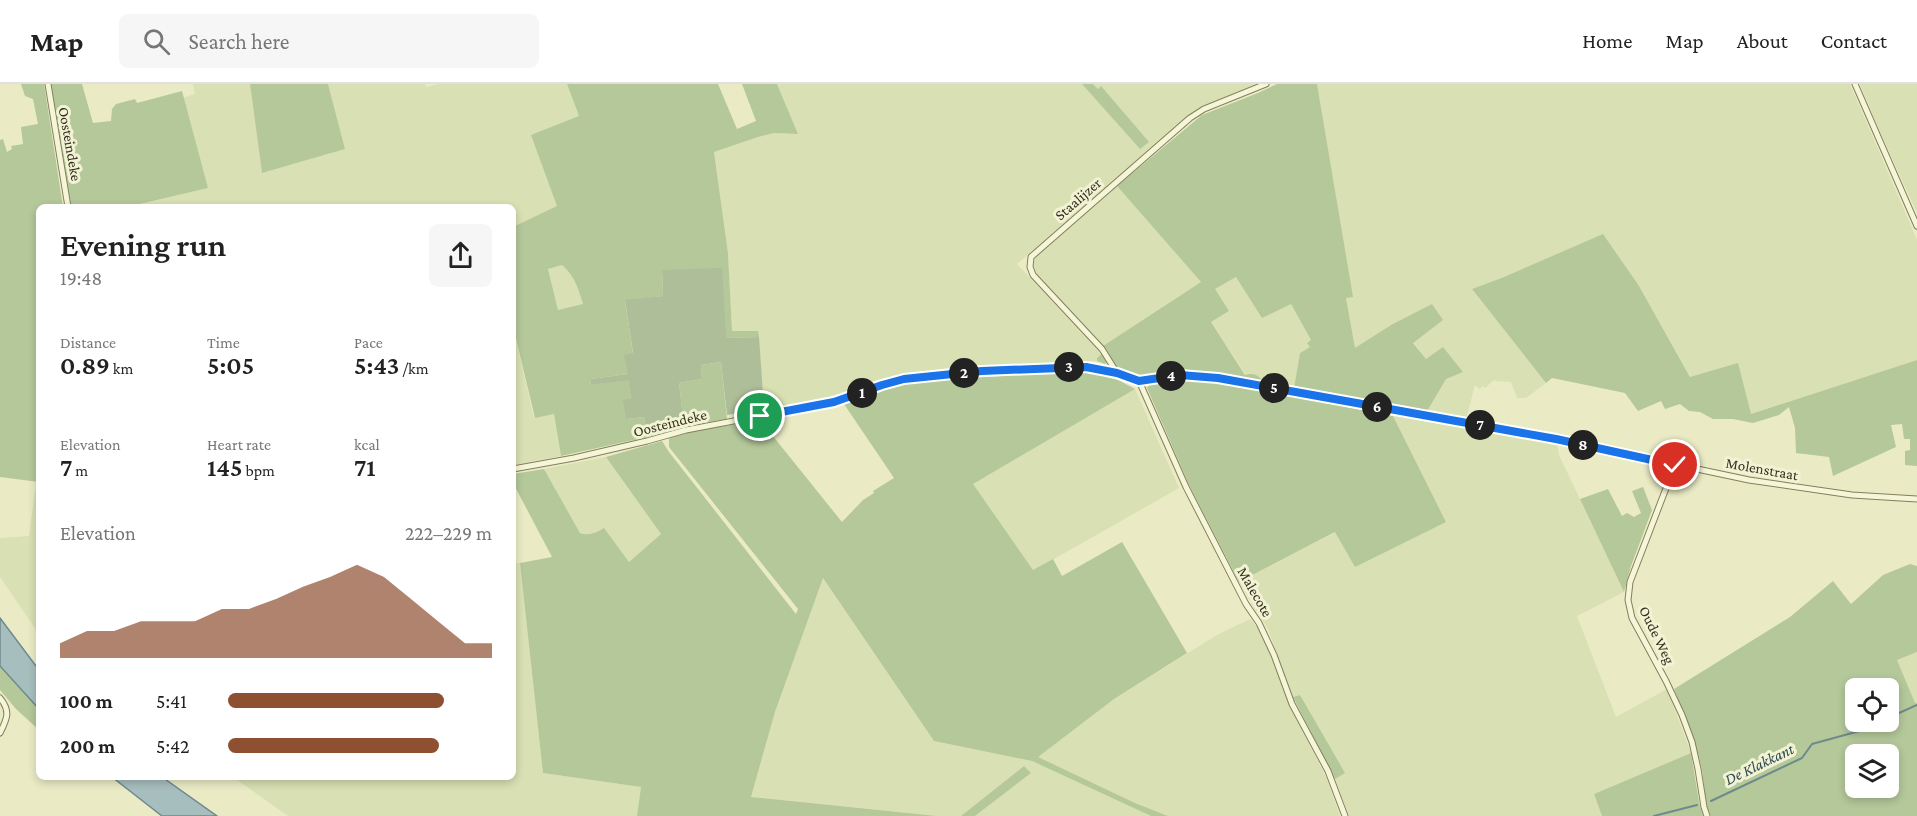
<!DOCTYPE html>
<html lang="en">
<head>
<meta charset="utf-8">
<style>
  body { margin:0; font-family:"Crimson Pro",serif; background:#f6f6f6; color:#222; height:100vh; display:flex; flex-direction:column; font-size:22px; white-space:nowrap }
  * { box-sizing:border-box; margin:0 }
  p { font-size:20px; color:#767676 }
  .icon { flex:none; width:33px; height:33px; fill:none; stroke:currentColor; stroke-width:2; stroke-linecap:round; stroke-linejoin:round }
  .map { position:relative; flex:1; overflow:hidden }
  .details { position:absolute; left:36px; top:120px; width:480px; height:576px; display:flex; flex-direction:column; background:#fff; border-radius:9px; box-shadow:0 3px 9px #0003 }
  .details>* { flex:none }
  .tools { position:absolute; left:1845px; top:594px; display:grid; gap:12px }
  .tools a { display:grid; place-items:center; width:54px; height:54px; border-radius:9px; background:#fff; box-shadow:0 3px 9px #0003; font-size:30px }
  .pin { position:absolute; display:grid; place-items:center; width:51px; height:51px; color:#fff; margin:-26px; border:3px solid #fff; border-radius:50%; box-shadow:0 2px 6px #0007 }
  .km { position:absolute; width:30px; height:30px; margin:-15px; border-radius:50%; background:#222; color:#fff; font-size:16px; line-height:30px; text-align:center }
  .round { display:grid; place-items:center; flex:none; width:63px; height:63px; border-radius:9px; background:#f6f6f6 }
  .headline { display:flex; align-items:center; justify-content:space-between; height:102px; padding:0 24px }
  h1 { font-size:33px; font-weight:600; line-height:45px }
  .metrics { display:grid; grid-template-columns:repeat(3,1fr); gap:9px; height:102px; padding:6px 24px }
  .metrics div { display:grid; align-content:center }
  .metrics b { font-size:26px; font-weight:600 }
  .metrics small { font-size:16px; font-weight:400 }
  .metrics p { font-size:16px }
  .chart { height:168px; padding:12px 24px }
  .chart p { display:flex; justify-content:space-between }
  .chart svg { width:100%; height:108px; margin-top:6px; fill:#8f4f31; opacity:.7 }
  ul { padding:0 24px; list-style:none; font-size:20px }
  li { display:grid; grid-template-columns:96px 72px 1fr; align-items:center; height:45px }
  li i { height:15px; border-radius:8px; background:#8f4f31 }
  header { display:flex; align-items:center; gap:36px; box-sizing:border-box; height:84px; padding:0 30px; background:#fff; border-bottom:2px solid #e0e0e0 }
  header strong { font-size:28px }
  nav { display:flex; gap:33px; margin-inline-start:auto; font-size:21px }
  .search { width:420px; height:54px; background:#f6f6f6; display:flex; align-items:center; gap:15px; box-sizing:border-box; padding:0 21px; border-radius:9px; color:#767676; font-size:22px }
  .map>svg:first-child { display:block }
</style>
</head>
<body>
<header>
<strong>Map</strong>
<div class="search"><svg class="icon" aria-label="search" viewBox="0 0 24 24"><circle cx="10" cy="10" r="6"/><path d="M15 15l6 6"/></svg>Search here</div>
<nav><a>Home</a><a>Map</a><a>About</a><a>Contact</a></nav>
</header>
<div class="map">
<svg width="1917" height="732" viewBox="0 0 1917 732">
  <rect width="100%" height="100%" fill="#eaebc5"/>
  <g fill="#d9e0b3">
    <polygon points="193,0 250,0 262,89 345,65 328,0 425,0 426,3 438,0 567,0 579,32 557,123 513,143 513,123 127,123 208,104 183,14 195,10"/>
    <polygon points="777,0 1082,0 1140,65 1101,3 1098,5 1093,0 1260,0 1202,22 1193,28 1017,180 1102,270 1097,274 1097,277 999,282 896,292 843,310 764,325 758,248 732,248 728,169 714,68 758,53 774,49 798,50"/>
    <polygon points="1317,0 1850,0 1917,156 1917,276 1751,330 1691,294 1639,202 1504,193 1472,205 1546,299 1526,314 1517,314 1511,298 1496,297 1494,296 1485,304 1483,302 1479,305 1475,301 1466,335 1426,329 1446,294 1463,288 1426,275 1413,258 1391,241 1355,265 1346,214 1352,212"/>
    <polygon points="1860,0 1917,0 1917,129 1876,39"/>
    <polygon points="1117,102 1201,198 1103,262 1036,191 1033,180 1037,170"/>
    <polygon points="562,181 572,190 577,200 583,221 558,226 548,185"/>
    <polygon points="1236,193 1291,220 1311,256 1310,263 1300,269 1294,304 1261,298 1262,296 1246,291 1211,238 1229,227 1215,205"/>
    <polygon points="513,242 534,334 554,330 561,372 513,381"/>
    <polygon points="1135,305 1179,404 1033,487 972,399"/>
    <polygon points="1393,332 1557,360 1559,371 1624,508 1577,532 1616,633 1667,605 1691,669 1594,710 1602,732 1349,732 1335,695 1344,689 1300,611 1293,613 1268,545 1239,498 1336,448 1446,438"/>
    <polygon points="606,373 661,450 629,478 604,445 595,449 586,451 580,449 544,385"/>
    <polygon points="35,406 39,407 39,550 0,493 0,454 29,452"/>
    <polygon points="513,479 520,479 543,689 641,703 637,732 288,732 233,693 513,693"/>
    <polygon points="823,494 934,657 1032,677 1151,732 975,732 1031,689 1024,682 961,732 937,732 751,713 775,628"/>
    <polygon points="1250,535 1257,543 1264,555 1289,621 1327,695 1340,732 1168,732 1135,719 1037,673 1114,615 1217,551"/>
    <polygon points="1917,568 1917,619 1915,620 1897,576"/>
  </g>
  <g fill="#b4c89a" fill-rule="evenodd">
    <polygon points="21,0 44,0 63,123 39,123 39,398 0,393 0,56 3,55 7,68 12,65 11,62 23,60 21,43 38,40 33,15 25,12"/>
    <polygon points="51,0 82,0 93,39 111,37 112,25 116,20 135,15 137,19 182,7 208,104 127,123 71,123"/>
    <polygon points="250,0 328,0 345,65 262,89"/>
    <path d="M567 0H718L737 45 756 37 742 0H777L798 50 774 49 758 53 714 68 728 169 732 247H758L759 253 726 254 662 186 663 212 625 217 633 270 628 290 590 295 591 301 628 295 631 315 626 335 644 333 647 353 561 372 554 330 535 334 513 242V143L557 122 531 51 579 32ZM562 181C575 192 578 204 583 220L558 226 548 185Z"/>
    <polygon points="1082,0 1093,0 1098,5 1101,2 1149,58 1140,65"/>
    <path d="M1277 0H1317L1353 213 1346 214 1355 264 1391 241 1432 220 1443 236 1413 259 1426 275 1443 263 1463 288 1446 295 1426 329 1294 304 1300 269 1310 263 1307 259 1311 256 1291 220 1262 234 1236 193 1215 205 1229 227 1211 238 1245 291C1252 289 1257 290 1262 296L1261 298 1190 287 1142 292 1131 291 1119 286 1111 275 1105 280 1097 277V274L1106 266 1103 262 1201 198 1117 102 1202 31 1258 9Z"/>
    <polygon points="1603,150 1639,202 1690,293 1738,279 1751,330 1917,276 1917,382 1905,381 1905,367 1910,366 1910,355 1904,355 1902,340 1891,341 1896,363 1833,392 1829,373 1796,369 1795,344 1789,323 1779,331 1753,339 1733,335 1713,335 1700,328 1689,327 1680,320 1665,325 1661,317 1638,327 1625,309 1552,294 1546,299 1472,205 1504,193"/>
    <polygon points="721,278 727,335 684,342 679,299 702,295 701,281"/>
    <path d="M1086 287 1118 296 1135 305 973 400 1033 486 1053 475 1062 492 1122 458 1187 569 1114 615 1038 673 1135 719 1168 732H1151L1032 677 934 657 823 494 775 628 751 713 937 732H637L641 703 543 689 520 479 552 473 513 399V390L544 385 580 449C589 452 596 449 604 444L629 478 661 450 606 373 662 357 669 368 796 530 798 525 669 363V353L687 348 760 336 842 438 863 416 874 409 873 407 894 394 844 320C869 310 893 301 920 297Z"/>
    <polygon points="1179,294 1206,296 1393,332 1446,438 1355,483 1335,448 1239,498 1190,403 1147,304 1149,300"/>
    <polygon points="1643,403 1652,426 1631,482 1624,508 1580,415 1608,405 1622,432 1627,429 1634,433 1641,429 1632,407"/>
    <path d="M1910 480 1917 482V568L1897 576 1915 619H1917V732H1711C1703 717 1705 698 1701 681 1695 655 1684 630 1674 605L1790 533 1833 497 1851 520 1883 491ZM1856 604H1888V638H1856ZM1856 670H1888V704H1856Z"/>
    <polygon points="0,582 39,625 39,646 16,625 0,606"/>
    <polygon points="1300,611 1345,689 1335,695 1293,613"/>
    <polygon points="1691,669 1699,718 1703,732 1602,732 1594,710"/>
    <polygon points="1024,682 1031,689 975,732 961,732"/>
  </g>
  <polygon fill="#adbe98" points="722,184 726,254 759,253 764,325 727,331 721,278 701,281 702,295 679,299 684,342 647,353 644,333 626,335 623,316 631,315 628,296 591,301 590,295 628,290 624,271 633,269 625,216 663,212 662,186"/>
  <g fill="#a7bebf" stroke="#6e8a8c" stroke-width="1.5">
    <polygon points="0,534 39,586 39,625 0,582"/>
    <polygon points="112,693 162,693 217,732 162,732"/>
  </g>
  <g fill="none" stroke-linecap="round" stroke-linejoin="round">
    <g stroke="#6e8a8c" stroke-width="2">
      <polyline points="1888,634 1917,621"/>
      <polyline points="1711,717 1802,674 1812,660 1863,646 1881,638"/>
      <polyline points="1654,732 1697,721"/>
    </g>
    <defs>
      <g id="minor">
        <polyline points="48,0 68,123"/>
        <polyline points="1855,0 1917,142"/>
        <polyline points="1117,289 1102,265 1033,191 1030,183 1031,173 1190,34 1204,25 1266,0"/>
        <polyline points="1139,297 1186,403 1246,520 1259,539 1274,571 1292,620 1328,687 1345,732"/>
        <polyline points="1675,381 1630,498 1628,516 1632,534 1666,597 1682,631 1692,658 1698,685 1704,723 1707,732"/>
        <polyline points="513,385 574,374 647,357 686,346 834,318 882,301 904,295 982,287 1086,283 1117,289 1139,297 1180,291 1218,294 1556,355 1749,396 1852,411 1917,415"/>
        <path d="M0 614C11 627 7 635 0 649"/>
      </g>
    </defs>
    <use href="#minor" stroke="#847f5d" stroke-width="7"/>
    <use href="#minor" stroke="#f5f6d8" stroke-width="5"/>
  </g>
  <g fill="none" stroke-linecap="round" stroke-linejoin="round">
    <defs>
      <polyline id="route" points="760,332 834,318 882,301 904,295 982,287 1086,283 1117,289 1139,297 1180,291 1218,294 1556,355 1675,381"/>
    </defs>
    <use href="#route" stroke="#fff" stroke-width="12"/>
    <use href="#route" stroke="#1a73e8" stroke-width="8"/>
  </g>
  <g text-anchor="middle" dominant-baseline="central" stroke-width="6" stroke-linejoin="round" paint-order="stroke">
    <g font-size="15" fill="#36311f" stroke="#f2f3d4">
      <text transform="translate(70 60) rotate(80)">Oosteindeke</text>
      <text transform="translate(1078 115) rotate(-41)">Staalijzer</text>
      <text transform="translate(670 339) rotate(-14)">Oosteindeke</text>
      <text transform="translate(1762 385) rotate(10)">Molenstraat</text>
      <text transform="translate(1255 508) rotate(60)">Malecote</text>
      <text transform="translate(1657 551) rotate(64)">Oude Weg</text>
    </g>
    <g font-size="16" font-style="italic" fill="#304b54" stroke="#f2f3d4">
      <text transform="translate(1759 680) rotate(-26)">De Klakkant</text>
    </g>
  </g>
</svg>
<div class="tools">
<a><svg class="icon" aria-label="locate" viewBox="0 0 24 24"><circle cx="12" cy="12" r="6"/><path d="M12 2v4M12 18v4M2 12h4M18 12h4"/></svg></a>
<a><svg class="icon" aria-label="layers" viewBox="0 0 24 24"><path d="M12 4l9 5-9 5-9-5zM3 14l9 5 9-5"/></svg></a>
</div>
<div class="pin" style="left:760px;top:332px;background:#1e9e55"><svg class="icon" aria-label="arrive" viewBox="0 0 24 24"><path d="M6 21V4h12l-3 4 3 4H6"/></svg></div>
<div class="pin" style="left:1675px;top:381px;background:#d93025"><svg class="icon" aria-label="check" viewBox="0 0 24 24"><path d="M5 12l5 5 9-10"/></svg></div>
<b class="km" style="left:862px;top:309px">1</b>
<b class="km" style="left:964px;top:289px">2</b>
<b class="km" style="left:1069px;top:283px">3</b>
<b class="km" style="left:1171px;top:292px">4</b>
<b class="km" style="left:1274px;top:304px">5</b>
<b class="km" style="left:1377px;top:323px">6</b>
<b class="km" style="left:1480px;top:341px">7</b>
<b class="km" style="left:1583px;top:361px">8</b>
<section class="details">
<div class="headline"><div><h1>Evening run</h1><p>19:48</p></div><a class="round"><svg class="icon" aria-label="share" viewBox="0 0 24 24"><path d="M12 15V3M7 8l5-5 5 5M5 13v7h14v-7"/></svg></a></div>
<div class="metrics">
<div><p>Distance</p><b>0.89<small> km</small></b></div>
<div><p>Time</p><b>5:05</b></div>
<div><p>Pace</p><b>5:43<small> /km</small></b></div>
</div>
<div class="metrics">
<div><p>Elevation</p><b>7<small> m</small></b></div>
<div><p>Heart rate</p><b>145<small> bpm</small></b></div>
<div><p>kcal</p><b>71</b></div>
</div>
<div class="chart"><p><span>Elevation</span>222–229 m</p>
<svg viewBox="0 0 160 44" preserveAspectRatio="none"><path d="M0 44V38L10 33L20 33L30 29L40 29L50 29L60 24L70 24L80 20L90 15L100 11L110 6L120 11L130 20L140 29L150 38L160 38V44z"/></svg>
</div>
<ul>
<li><b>100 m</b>5:41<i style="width:82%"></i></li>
<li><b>200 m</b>5:42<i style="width:80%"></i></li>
</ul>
</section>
</div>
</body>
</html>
